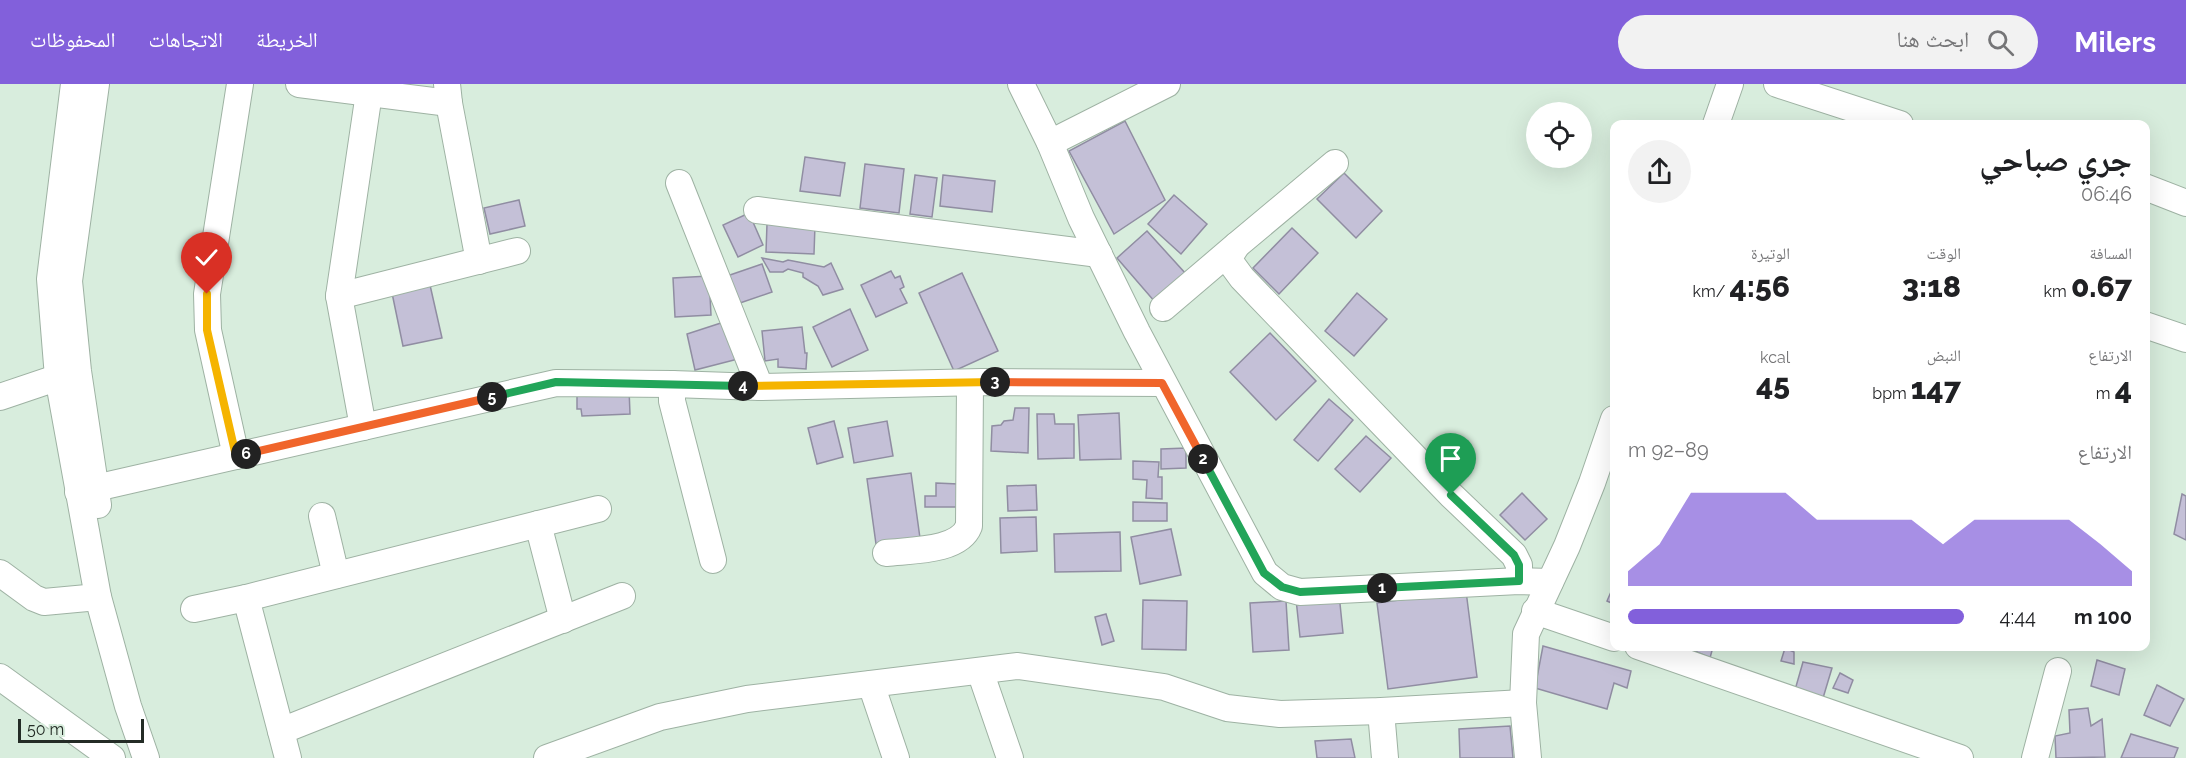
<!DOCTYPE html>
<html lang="ar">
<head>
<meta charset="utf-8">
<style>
  body { margin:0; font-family:Raleway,"Noto Naskh Arabic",sans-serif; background:#f2f2f2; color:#202124; direction:rtl; height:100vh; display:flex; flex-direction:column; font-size:22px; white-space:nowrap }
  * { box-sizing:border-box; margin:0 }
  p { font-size:20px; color:#757577 }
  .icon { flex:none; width:33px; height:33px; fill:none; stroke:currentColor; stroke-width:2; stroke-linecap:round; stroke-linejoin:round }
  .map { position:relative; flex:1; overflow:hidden; direction:ltr }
  .panel { position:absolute; left:1610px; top:36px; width:540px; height:531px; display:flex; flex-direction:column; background:#fff; border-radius:12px; box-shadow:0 6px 24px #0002; direction:rtl }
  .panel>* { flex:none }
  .fabs { position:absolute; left:1526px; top:18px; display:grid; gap:12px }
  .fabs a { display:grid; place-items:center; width:66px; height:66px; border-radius:50%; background:#fff; box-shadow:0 6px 24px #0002; font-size:30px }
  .scale { position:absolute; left:18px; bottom:15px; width:126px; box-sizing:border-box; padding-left:6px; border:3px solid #242c26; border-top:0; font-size:16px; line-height:21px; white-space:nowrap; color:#242c26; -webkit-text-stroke:4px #d8eddd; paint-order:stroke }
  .pin { position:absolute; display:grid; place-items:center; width:51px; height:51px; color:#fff; margin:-62px -26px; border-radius:50% 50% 50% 0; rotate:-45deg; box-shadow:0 0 6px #0007 }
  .pin .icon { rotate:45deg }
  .km { position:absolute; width:30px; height:30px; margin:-15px; border-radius:50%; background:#222; color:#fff; font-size:16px; line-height:30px; text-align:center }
  .round { display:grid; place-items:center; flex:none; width:63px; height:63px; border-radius:32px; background:#f2f2f2 }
  .summary { display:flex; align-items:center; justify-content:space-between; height:102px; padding:0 18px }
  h1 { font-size:33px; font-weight:800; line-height:45px }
  .figures { display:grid; grid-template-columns:repeat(3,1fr); gap:9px; height:102px; padding:6px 18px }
  .figures div { display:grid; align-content:center }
  .figures b { font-size:30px; font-weight:800 }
  .figures small { font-size:16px; font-weight:400 }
  .figures p { font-size:16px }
  .chart { height:168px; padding:12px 18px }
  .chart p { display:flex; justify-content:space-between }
  .chart svg { width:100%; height:108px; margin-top:6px; fill:#8260db; opacity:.7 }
  ul { padding:0 18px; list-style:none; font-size:20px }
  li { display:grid; grid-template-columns:96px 72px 1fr; align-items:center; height:45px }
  li i { height:15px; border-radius:8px; background:#8260db }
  header { display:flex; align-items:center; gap:36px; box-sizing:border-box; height:84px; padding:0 30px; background:#8260db; color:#fff }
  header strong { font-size:28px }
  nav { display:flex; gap:33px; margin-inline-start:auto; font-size:21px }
  .search { width:420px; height:54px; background:#f2f2f2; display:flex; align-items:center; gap:15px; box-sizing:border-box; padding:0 21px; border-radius:33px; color:#757577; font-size:22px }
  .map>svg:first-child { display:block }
</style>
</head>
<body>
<header>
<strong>Milers</strong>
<div class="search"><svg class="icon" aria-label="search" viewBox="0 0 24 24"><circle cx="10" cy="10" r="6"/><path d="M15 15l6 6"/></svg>ابحث هنا</div>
<nav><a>الخريطة</a><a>الاتجاهات</a><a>المحفوظات</a></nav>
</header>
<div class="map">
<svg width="2186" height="674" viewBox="0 0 2186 674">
  <rect width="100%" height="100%" fill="#d8eddd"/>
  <g fill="#c4c0d7" stroke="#908da2" stroke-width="1.5">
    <polygon points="1125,37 1165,116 1114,150 1069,67"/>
    <polygon points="805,73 845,79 840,112 800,107"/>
    <polygon points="865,80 904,85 899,129 860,124"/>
    <polygon points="1344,89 1382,127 1356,154 1317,115"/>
    <polygon points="915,91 937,94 932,133 910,130"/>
    <polygon points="943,91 995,97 992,128 940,122"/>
    <polygon points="1174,111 1207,140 1181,170 1148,140"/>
    <polygon points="519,116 525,142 490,150 484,124"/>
    <polygon points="749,129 763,161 738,173 723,141"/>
    <polygon points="767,140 815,141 814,170 766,168"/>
    <polygon points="1292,144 1318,169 1279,210 1253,184"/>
    <polygon points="1147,147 1186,190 1155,218 1117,174"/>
    <polygon points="762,174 783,178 788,176 824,183 831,179 843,205 823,211 818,202 803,193 803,189 788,185 783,188 770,188"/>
    <polygon points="762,180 772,208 737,220 727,192"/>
    <polygon points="891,187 895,194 900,192 904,203 900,205 907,219 876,233 861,201"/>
    <polygon points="962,189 998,267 954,287 919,209"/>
    <polygon points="709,192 711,231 675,233 673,194"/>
    <polygon points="430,201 442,254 403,262 392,209"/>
    <polygon points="1357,209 1387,235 1354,272 1325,247"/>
    <polygon points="850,225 868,266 832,283 813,243"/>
    <polygon points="724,238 738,275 695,286 687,250"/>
    <polygon points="802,243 805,269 807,269 806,285 778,283 778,275 765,277 762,247"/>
    <polygon points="1270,249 1316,297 1276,336 1230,288"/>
    <polygon points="629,305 630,330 582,332 581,325 577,325 577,309"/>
    <polygon points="1329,315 1353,336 1318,377 1294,356"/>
    <polygon points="1015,324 1029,324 1028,369 991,367 992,342 1001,341 1004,337 1013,336"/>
    <polygon points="1119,329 1121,375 1080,376 1078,331"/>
    <polygon points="1037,330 1054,330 1055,340 1074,340 1074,374 1038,375"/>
    <polygon points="834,337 843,373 817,380 808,344"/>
    <polygon points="887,337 893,372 854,379 848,344"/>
    <polygon points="1366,352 1391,374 1360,408 1335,385"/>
    <polygon points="1186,364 1186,384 1161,385 1161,365"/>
    <polygon points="1133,377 1159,378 1158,393 1162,393 1162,415 1146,414 1147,396 1133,395"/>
    <polygon points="911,389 920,454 876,460 867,395"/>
    <polygon points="936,399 958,400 958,423 925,423 925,412 936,412"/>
    <polygon points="1036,401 1037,426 1008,427 1007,402"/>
    <polygon points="1522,409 1547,435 1525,456 1500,431"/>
    <polygon points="2182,410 2186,412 2186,456 2174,450"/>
    <polygon points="1133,418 1167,419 1167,437 1133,437"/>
    <polygon points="1036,433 1037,467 1001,469 1000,434"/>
    <polygon points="1171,445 1181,491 1140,500 1131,453"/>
    <polygon points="1120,448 1121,487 1055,488 1054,450"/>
    <polygon points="1614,501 1614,520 1607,517"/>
    <polygon points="1466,507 1477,593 1388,605 1377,519"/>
    <polygon points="1339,510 1343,549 1300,553 1296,515"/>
    <polygon points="1143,516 1187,517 1186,566 1142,565"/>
    <polygon points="1286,517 1289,566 1253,568 1250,519"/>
    <polygon points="1106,530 1114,557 1102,561 1095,533"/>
    <polygon points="1543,562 1631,587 1627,604 1614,599 1607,625 1535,604"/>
    <polygon points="1684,562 1711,562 1713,563 1710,574"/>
    <polygon points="1785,564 1794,568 1794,580 1781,577"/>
    <polygon points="2097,576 2125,585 2119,611 2091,602"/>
    <polygon points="1803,578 1832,584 1823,614 1795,606"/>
    <polygon points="1840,589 1853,596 1848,609 1833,604"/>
    <polygon points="2157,601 2184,615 2170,642 2144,631"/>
    <polygon points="2088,624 2091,642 2102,635 2105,673 2056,674 2055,652 2070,649 2069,626"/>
    <polygon points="1510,642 1513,674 1460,674 1459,645"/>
    <polygon points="2131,650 2178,664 2174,674 2121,674"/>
    <polygon points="1351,655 1355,674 1317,674 1315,657"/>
  </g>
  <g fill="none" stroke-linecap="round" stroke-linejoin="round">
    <defs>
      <g id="minor">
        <polyline points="74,0 50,195 58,293 98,513 128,622 146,674"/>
        <polyline points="96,0 69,197 78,287 98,421"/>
        <polyline points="299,0 449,19"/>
        <polyline points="447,0 449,19 479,177"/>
        <polyline points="1021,0 1050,59 1081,134 1137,248 1265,489 1282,503 1300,508 1519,497 1550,498"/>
        <polyline points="1777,0 1900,40"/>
        <polyline points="1716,40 1730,0"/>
        <polyline points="1050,59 1167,0"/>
        <polyline points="1335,79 1237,161 1230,172 1231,179 1242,194 1451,411 1514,471 1519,481 1519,497"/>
        <polyline points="679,99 760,303"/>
        <polyline points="2145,103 2186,119"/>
        <polyline points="757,126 1099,170"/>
        <polyline points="339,212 517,167"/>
        <polyline points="1163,224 1237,161"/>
        <polyline points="2145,241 2186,255"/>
        <polyline points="0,313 74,288"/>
        <polyline points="363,343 339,212 369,9"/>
        <polyline points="236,372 208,246 207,210 240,0"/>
        <polyline points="78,408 556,299 672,300"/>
        <polyline points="322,432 336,491"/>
        <polyline points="538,440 563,536"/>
        <path d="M886 469C910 466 959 468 969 442L970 299"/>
        <polyline points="713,476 672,317 672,300 760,303 982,298 1163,299"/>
        <polyline points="0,489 34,514 44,518 98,513"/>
        <polyline points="246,514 288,674"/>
        <polyline points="194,525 246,514 598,425"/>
        <polyline points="1535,527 1614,554"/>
        <polyline points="1638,562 1960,674"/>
        <polyline points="980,587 1010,674"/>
        <polyline points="0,593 112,674"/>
        <polyline points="871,600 896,674"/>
        <polyline points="1381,627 1385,674"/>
        <polyline points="281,647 622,512"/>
        <polyline points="547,674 660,633 747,615 1018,582 1164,603 1227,624 1280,630 1381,627 1523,619"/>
        <polyline points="1528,674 1523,619 1526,550 1567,462 1592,399 1614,335"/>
        <polyline points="2035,674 2058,587"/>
      </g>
    </defs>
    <use href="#minor" stroke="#9eb2a3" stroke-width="28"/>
    <use href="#minor" stroke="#fff" stroke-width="26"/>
  </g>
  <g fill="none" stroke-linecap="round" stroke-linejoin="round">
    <defs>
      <polyline id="split-1" points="1382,504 1519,497 1519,481 1514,471 1451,411"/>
      <polyline id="split-2" points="1203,375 1264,489 1282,503 1300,508 1382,504"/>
      <polyline id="split-3" points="995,298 1162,299 1203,375"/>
      <polyline id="split-4" points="743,302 995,298"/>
      <polyline id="split-5" points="492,313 556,298 743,302"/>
      <polyline id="split-6" points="246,370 492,313"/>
      <polyline id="split-7" points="207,210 207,246 236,372 246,370"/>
    </defs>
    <use href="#split-1" stroke="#fff" stroke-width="12"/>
    <use href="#split-2" stroke="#fff" stroke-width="12"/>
    <use href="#split-3" stroke="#fff" stroke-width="12"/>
    <use href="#split-4" stroke="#fff" stroke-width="12"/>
    <use href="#split-5" stroke="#fff" stroke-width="12"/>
    <use href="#split-6" stroke="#fff" stroke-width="12"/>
    <use href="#split-7" stroke="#fff" stroke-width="12"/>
    <use href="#split-1" stroke="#22a559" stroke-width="8"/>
    <use href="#split-2" stroke="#22a559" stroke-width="8"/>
    <use href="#split-3" stroke="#f0652b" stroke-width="8"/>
    <use href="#split-4" stroke="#f5b400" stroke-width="8"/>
    <use href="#split-5" stroke="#22a559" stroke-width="8"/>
    <use href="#split-6" stroke="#f0652b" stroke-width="8"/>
    <use href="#split-7" stroke="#f5b400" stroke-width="8"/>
  </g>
</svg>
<div class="fabs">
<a><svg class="icon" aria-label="locate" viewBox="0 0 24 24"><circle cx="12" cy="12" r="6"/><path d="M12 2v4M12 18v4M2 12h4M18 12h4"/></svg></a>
</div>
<div class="scale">50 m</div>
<div class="pin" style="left:1451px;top:411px;background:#1e9e55"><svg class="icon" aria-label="arrive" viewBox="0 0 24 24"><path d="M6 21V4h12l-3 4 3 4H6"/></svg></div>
<div class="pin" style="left:207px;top:210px;background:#d93025"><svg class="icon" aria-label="check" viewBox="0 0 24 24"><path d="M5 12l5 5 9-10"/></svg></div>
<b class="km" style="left:1382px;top:504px">1</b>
<b class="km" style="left:1203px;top:375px">2</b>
<b class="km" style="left:995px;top:298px">3</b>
<b class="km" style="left:743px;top:302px">4</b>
<b class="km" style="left:492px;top:313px">5</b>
<b class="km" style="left:246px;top:370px">6</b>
<section class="panel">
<div class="summary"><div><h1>جري صباحي</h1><p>06:46</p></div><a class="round"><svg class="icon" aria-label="share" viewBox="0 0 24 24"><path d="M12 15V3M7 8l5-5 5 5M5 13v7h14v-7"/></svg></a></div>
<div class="figures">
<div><p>المسافة</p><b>0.67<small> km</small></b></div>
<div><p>الوقت</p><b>3:18</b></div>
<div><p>الوتيرة</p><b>4:56<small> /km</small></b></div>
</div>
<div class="figures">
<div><p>الارتفاع</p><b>4<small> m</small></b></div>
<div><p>النبض</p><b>147<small> bpm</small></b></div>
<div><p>kcal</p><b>45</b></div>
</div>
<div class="chart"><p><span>الارتفاع</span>89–92 m</p>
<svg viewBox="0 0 160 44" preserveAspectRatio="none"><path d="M0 44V38L10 27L20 6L30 6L40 6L50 6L60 17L70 17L80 17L90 17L100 27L110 17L120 17L130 17L140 17L150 27L160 38V44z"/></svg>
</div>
<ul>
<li><b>100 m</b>4:44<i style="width:100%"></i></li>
</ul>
</section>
</div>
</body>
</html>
